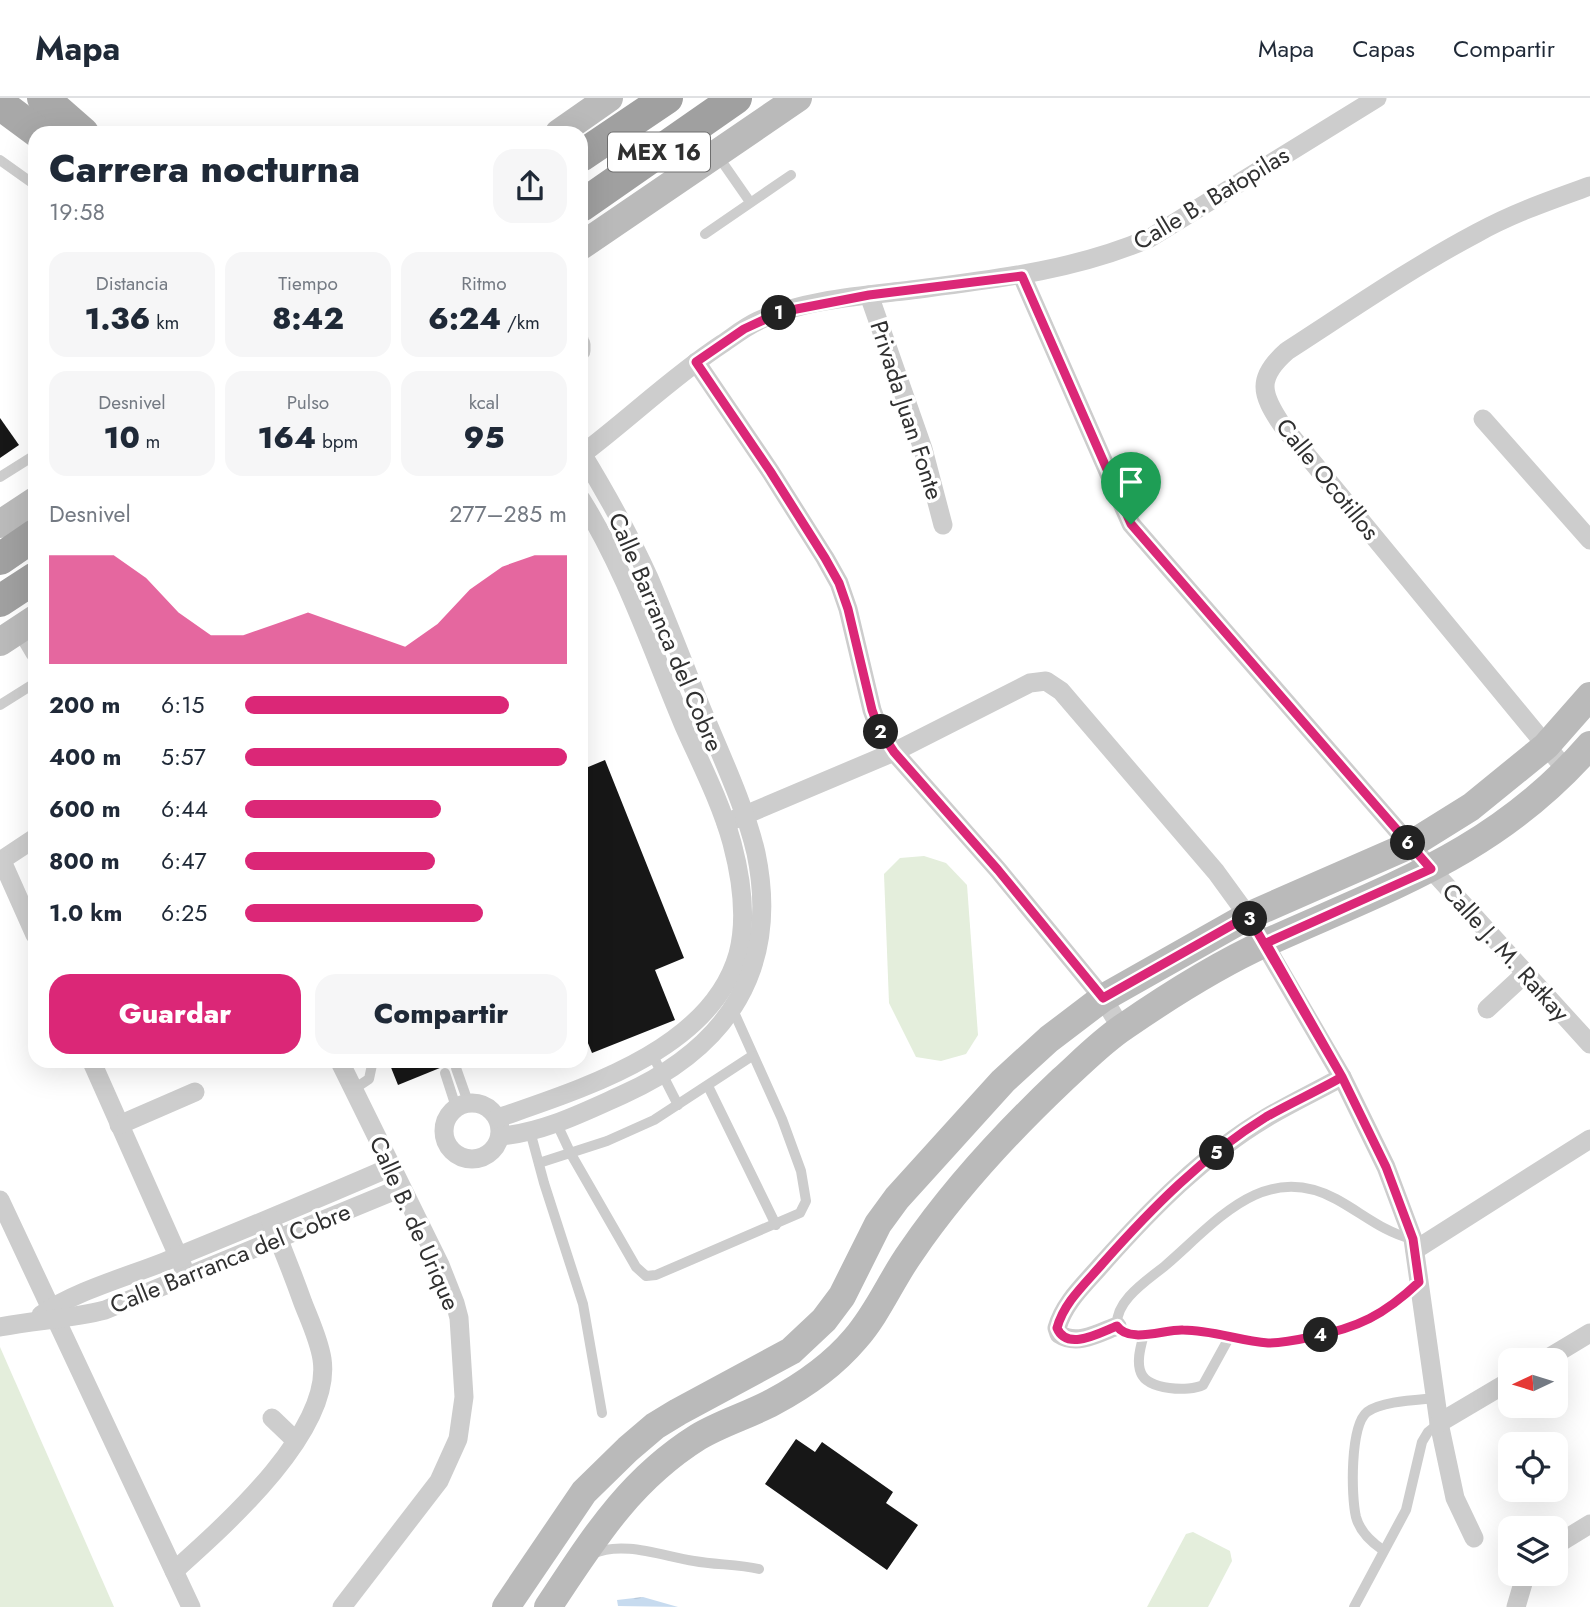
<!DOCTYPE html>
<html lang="es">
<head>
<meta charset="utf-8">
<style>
  body { margin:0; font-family:Jost,sans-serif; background:#f6f6f7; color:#1f2937; height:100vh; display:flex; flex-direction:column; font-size:26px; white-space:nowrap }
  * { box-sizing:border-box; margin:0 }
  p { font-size:23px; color:#747a83 }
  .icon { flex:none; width:38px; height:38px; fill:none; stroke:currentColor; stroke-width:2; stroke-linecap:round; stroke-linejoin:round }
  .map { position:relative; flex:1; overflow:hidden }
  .sheet { position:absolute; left:28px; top:28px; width:560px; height:942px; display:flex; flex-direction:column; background:#fff; border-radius:21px; box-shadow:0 7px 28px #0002 }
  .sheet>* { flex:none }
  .needle { width:46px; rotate:266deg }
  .fabs { position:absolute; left:1498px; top:1250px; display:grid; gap:14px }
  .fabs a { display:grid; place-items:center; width:70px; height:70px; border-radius:14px; background:#fff; box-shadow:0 7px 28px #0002; font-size:35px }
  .pin { position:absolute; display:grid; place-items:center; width:60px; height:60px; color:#fff; margin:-72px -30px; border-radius:50% 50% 50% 0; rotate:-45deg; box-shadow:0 0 7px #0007 }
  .pin .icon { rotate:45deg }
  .km { position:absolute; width:35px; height:35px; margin:-18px; border-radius:50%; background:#222; color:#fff; font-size:19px; line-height:35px; text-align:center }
  .round { display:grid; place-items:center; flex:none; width:74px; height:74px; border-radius:21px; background:#f6f6f7 }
  .summary { display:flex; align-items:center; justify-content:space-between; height:119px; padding:0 21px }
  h1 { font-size:38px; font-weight:800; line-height:52px }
  .figures { display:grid; grid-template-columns:repeat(3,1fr); gap:10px; height:119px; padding:7px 21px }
  .figures div { display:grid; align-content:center; border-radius:18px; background:#f6f6f7; text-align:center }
  .figures b { font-size:30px; font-weight:800 }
  .figures small { font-size:19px; font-weight:400 }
  .figures p { font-size:19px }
  .chart { height:196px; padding:14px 21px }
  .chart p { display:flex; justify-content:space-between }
  .chart svg { width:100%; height:126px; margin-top:7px; fill:#db2777; opacity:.7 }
  .action { display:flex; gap:14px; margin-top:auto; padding:14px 21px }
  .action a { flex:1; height:80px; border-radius:21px; background:#db2777; color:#fff; font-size:28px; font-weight:800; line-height:80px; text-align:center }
  .action a+a { background:#f6f6f7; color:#1f2937 }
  ul { padding:0 21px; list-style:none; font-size:23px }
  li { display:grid; grid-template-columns:112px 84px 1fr; align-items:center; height:52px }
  li i { height:18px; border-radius:9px; background:#db2777 }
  header { display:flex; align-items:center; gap:42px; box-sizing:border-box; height:98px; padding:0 35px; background:#fff; border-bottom:2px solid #e0e1e3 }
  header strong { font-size:33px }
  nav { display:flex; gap:38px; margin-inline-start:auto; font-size:24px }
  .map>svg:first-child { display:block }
</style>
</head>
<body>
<header>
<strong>Mapa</strong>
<nav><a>Mapa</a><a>Capas</a><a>Compartir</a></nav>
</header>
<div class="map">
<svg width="1590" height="1509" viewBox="0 0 1590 1509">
  <defs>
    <pattern id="water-waves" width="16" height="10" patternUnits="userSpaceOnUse" patternTransform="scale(1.75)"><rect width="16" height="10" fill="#c7dbef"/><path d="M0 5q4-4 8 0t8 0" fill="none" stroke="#abbccd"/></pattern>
  </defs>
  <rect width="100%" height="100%" fill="#fff"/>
  <g fill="#e4eedc">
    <polygon points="924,758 946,765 967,787 978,937 966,956 941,963 916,959 889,905 884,776 900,760"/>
    <polygon points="0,1249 114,1509 0,1509"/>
    <polygon points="1193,1434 1230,1453 1232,1463 1208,1509 1147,1509 1186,1436"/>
  </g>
  <polygon fill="url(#water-waves)" points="643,1499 678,1509 618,1508 617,1502"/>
  <g fill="#171717">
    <polygon points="0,320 19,347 0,360"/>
    <polygon points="605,662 684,860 655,872 675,922 592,955 581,928 581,672"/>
    <polygon points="388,962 457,962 457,963 398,987"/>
    <polygon points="796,1341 815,1354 822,1344 893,1394 886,1405 918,1427 887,1472 765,1386"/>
  </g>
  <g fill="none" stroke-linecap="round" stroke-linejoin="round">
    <g stroke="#cdcdcd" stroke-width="10">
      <polyline points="718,58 750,104"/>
      <polyline points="0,62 35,87"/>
      <polyline points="705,136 791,77"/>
      <polyline points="0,379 35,357"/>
      <polyline points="0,607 35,585"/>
      <polyline points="652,956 678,1007"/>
      <polyline points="456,970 468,1004"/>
      <polyline points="445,975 456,1009"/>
      <polyline points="708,988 776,1127"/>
      <polyline points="354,991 369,981 373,962"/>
      <polyline points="556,1024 571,1056 636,1169 646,1178 656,1177 800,1115 806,1103 801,1073 782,1021 733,912"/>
      <polyline points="530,1033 544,1085 583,1206 602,1315"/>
      <polyline points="539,1065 607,1043 654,1022 752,958"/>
      <path d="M1412 1141C1383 1134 1362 1115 1336 1101 1264 1062 1216 1124 1166 1167 1148 1182 1115 1202 1117 1228 1129 1246 1164 1231 1183 1231 1212 1232 1239 1243 1268 1245 1282 1245 1296 1242 1310 1239 1357 1230 1383 1217 1418 1185"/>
      <path d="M1144 1236C1141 1248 1136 1263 1141 1275 1148 1292 1189 1294 1203 1287L1230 1238"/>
      <path d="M1383 1452C1371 1444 1360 1434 1356 1419 1351 1398 1350 1328 1367 1314 1382 1303 1417 1302 1436 1300"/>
      <path d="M592 1456C623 1442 662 1458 694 1463 716 1467 738 1466 759 1471"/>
      <polyline points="1354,1509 1406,1412 1422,1344 1428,1334 1439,1325"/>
    </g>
    <g stroke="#cdcdcd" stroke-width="19">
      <polyline points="1022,178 1131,426 1431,771 1590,946"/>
      <polyline points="869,197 923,351 943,427"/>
      <polyline points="581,246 581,253"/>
      <polyline points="696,264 770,373 825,460 839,485 848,511 872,612 879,631 894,654 998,772 1103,900 1121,930"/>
      <polyline points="1483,321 1590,442"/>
      <path d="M581 357C629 321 672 279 722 246 734 238 745 229 758 223 799 203 858 198 903 193 988 182 1071 174 1150 140L1377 0"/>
      <polyline points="21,531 35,555"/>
      <path d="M1567 673 1282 327C1261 296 1256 280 1287 253 1349 213 1411 170 1477 135 1513 115 1551 102 1590 88"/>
      <polyline points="726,725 894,654 1030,585 1046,583 1061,593 1216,774 1248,818 1342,979 1386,1069 1413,1141 1439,1325 1455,1400 1474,1440"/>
      <polyline points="0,763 35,740"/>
      <polyline points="2,763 35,837"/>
      <polyline points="1487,911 1526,875"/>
      <polyline points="91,962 183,1169"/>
      <polyline points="339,962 440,1167 455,1205 459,1220 464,1299 458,1341 439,1383 342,1509"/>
      <circle cx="472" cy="1033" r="28"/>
      <path d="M498 1020C581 991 711 952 738 856 747 822 741 779 732 745 721 705 701 666 684 628 652 552 625 471 581 401"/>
      <polyline points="119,1027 195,994"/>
      <path d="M500 1038C543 1035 586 1013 624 996 728 949 780 870 756 755 745 707 717 649 698 602 682 561 666 520 649 480 629 436 606 395 581 354"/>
      <polyline points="0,1102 191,1509"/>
      <polyline points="1415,1152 1590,1041"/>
      <path d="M41 1217C73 1194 126 1179 164 1164 240 1133 315 1102 391 1069"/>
      <path d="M1117 1228C1099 1235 1077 1248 1059 1236L1057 1230C1064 1204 1086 1185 1103 1165 1151 1111 1204 1057 1266 1020 1291 1005 1317 993 1342 979"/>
      <path d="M0 1229C35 1222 70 1221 105 1212L401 1090"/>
      <polyline points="1545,1262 1590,1235"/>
      <polyline points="272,1320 296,1343"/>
      <polyline points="1439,1325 1510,1283"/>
      <polyline points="1556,1447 1590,1426"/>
      <path d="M174 1473C223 1429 333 1333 322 1261 319 1242 310 1223 303 1205 293 1177 282 1149 270 1121"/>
      <polyline points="1516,1509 1526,1475"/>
    </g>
    <g stroke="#bababa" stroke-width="28">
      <polyline points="559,35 609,0"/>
      <polyline points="581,148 798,0"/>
      <polyline points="0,426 35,403"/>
      <polyline points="0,544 35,521"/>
      <polyline points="506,1509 584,1394 628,1351 655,1328 678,1314 791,1253 824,1222 842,1198 878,1126 897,1100 1003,983 1049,941 1103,900 1248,818 1410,747 1471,709 1546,648 1590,598"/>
      <path d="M548 1509C592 1443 628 1383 698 1339 721 1325 749 1317 773 1304 803 1288 833 1267 855 1241 878 1215 891 1182 911 1154 954 1091 1007 1034 1062 982 1082 964 1102 943 1125 928 1170 897 1219 866 1268 844 1392 788 1498 753 1590 647"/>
    </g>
    <g stroke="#a8a8a8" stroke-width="32">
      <polyline points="43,0 83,35"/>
      <polyline points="0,6 39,35"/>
    </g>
    <g stroke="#a0a0a0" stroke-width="32">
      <polyline points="581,58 667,0"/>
      <polyline points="581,108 736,0"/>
      <polyline points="0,461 35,437"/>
      <polyline points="0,503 35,480"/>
    </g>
  </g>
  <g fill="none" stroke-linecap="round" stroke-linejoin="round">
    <defs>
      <path id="route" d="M1131 426 1022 178 869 197 781 214 744 231 696 264 770 373 825 460 839 485 848 511 872 612 879 631 894 654 998 772 1103 900 1248 818 1342 979 1386 1069 1413 1141 1419 1184C1384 1217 1358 1230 1311 1239 1297 1242 1283 1245 1268 1245 1240 1243 1212 1232 1183 1232 1165 1231 1129 1246 1117 1228 1101 1234 1067 1254 1057 1230 1064 1204 1086 1185 1103 1165 1151 1111 1204 1057 1266 1019 1291 1005 1317 993 1342 979L1266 845 1431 771 1131 426"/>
    </defs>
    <use href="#route" stroke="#fff" stroke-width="14"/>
    <use href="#route" stroke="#db2777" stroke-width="9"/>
  </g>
  <g text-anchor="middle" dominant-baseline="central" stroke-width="7" stroke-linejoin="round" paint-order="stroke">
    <rect fill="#fff" stroke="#6e6e6e" stroke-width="2" x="608" y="34.5" width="102" height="39" rx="5"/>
    <g font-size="23" font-weight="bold" fill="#303030">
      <text x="659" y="54">MEX 16</text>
    </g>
    <g font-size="24" fill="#303030" stroke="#fff">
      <text transform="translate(1211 100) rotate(-31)">Calle B. Batopilas</text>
      <text transform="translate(907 312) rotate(72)">Privada Juan Fonte</text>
      <text transform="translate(1328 381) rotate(51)">Calle Ocotillos</text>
      <text transform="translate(666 534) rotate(67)">Calle Barranca del Cobre</text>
      <text transform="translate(1506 854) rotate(48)">Calle J. M. Ratkay</text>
      <text transform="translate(415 1125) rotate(66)">Calle B. de Urique</text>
      <text transform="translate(230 1160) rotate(-22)">Calle Barranca del Cobre</text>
    </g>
  </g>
</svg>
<div class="fabs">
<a><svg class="needle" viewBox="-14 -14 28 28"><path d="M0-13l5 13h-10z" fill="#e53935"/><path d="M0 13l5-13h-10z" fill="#747a83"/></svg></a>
<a><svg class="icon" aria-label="locate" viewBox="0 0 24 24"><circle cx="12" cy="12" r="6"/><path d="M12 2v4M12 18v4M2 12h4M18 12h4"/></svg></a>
<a><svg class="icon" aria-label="layers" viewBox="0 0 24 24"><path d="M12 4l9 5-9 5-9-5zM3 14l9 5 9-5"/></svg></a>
</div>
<div class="pin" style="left:1131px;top:426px;background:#1e9e55"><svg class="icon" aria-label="arrive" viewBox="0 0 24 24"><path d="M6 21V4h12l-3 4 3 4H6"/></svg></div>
<b class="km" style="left:779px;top:215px">1</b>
<b class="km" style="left:881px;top:634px">2</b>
<b class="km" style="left:1250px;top:821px">3</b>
<b class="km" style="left:1321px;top:1237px">4</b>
<b class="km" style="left:1217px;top:1055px">5</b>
<b class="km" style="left:1408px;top:745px">6</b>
<section class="sheet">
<div class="summary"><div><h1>Carrera nocturna</h1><p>19:58</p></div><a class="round"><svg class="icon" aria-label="share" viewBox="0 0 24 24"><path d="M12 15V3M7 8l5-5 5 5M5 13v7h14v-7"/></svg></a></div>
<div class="figures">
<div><p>Distancia</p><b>1.36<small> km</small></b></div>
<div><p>Tiempo</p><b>8:42</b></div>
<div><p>Ritmo</p><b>6:24<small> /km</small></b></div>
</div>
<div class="figures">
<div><p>Desnivel</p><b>10<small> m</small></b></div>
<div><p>Pulso</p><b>164<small> bpm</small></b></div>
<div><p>kcal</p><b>95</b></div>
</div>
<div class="chart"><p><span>Desnivel</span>277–285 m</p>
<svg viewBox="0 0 160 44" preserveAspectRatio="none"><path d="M0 44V6L10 6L20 6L30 14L40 26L50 34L60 34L70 30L80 26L90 30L100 34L110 38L120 30L130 18L140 10L150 6L160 6V44z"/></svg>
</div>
<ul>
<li><b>200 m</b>6:15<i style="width:82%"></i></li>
<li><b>400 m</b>5:57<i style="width:100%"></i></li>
<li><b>600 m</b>6:44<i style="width:61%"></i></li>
<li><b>800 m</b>6:47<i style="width:59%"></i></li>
<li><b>1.0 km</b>6:25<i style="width:74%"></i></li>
</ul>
<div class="action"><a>Guardar</a><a>Compartir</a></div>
</section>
</div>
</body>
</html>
